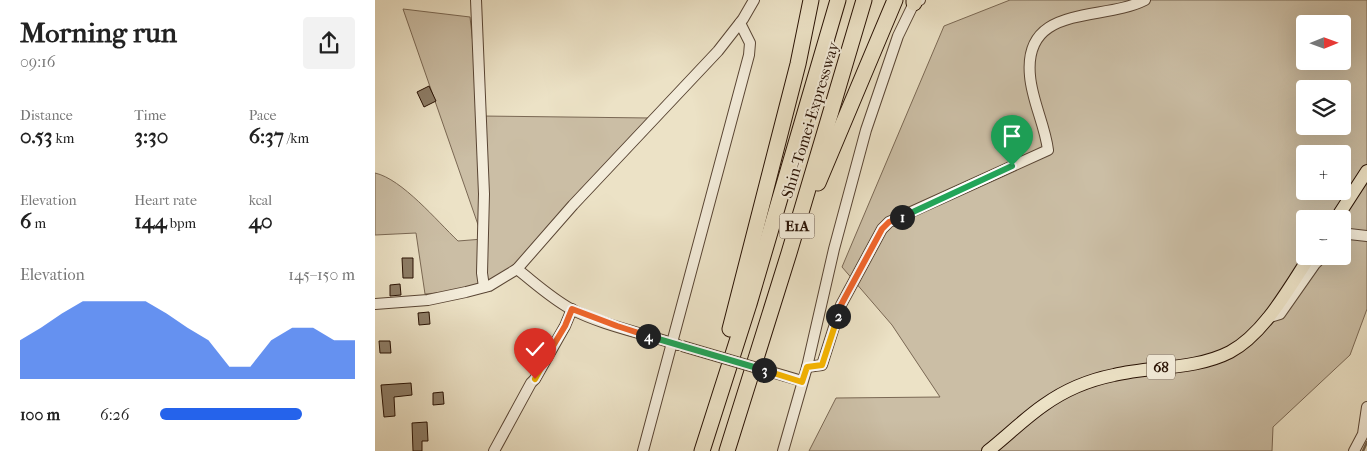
<!DOCTYPE html>
<html lang="en">
<head>
<meta charset="utf-8">
<style>
  body { margin:0; font-family:"IM FELL French Canon",serif; background:#f2f2f2; color:#222; height:100vh; display:flex; flex-direction:column; font-size:19px; white-space:nowrap }
  * { box-sizing:border-box; margin:0 }
  p { font-size:16px; color:#767676 }
  .icon { flex:none; width:28px; height:28px; fill:none; stroke:currentColor; stroke-width:2; stroke-linecap:round; stroke-linejoin:round }
  .map { position:relative; flex:1; overflow:hidden }
  .details { display:flex; flex-direction:column; background:#fff; width:375px }
  .details>* { flex:none }
  .needle { width:32px; rotate:89deg }
  .buttons { position:absolute; left:921px; top:15px; display:grid; gap:10px }
  .buttons a { display:grid; place-items:center; width:55px; height:55px; border-radius:5px; background:#fff; box-shadow:0 5px 20px #0002; font-size:25px }
  .pin { position:absolute; display:grid; place-items:center; width:42px; height:42px; color:#fff; margin:-51px -21px; border-radius:50% 50% 50% 0; rotate:-45deg; box-shadow:0 0 5px #0007 }
  .pin .icon { rotate:45deg }
  .km { position:absolute; width:25px; height:25px; margin:-12px; border-radius:50%; background:#222; color:#fff; font-size:14px; line-height:25px; text-align:center }
  .round { display:grid; place-items:center; flex:none; width:52px; height:52px; border-radius:5px; background:#f2f2f2 }
  .head { display:flex; align-items:center; justify-content:space-between; height:85px; padding:0 20px }
  h1 { font-size:28px; font-weight:700; line-height:38px }
  .figures { display:grid; grid-template-columns:repeat(3,1fr); gap:8px; height:85px; padding:5px 20px }
  .figures div { display:grid; align-content:center }
  .figures b { font-size:21px; font-weight:700 }
  .figures small { font-size:14px; font-weight:400 }
  .figures p { font-size:14px }
  .chart { height:140px; padding:10px 20px }
  .chart p { display:flex; justify-content:space-between }
  .chart svg { width:100%; height:90px; margin-top:5px; fill:#2563eb; opacity:.7 }
  ul { padding:0 20px; list-style:none; font-size:16px }
  li { display:grid; grid-template-columns:80px 60px 1fr; align-items:center; height:38px }
  li i { height:12px; border-radius:6px; background:#2563eb }
  main { display:flex; flex:1; min-height:0 }
  .map>svg:first-child { display:block }
</style>
</head>
<body>
<main>
<section class="details">
<div class="head"><div><h1>Morning run</h1><p>09:16</p></div><a class="round"><svg class="icon" aria-label="share" viewBox="0 0 24 24"><path d="M12 15V3M7 8l5-5 5 5M5 13v7h14v-7"/></svg></a></div>
<div class="figures">
<div><p>Distance</p><b>0.53<small> km</small></b></div>
<div><p>Time</p><b>3:30</b></div>
<div><p>Pace</p><b>6:37<small> /km</small></b></div>
</div>
<div class="figures">
<div><p>Elevation</p><b>6<small> m</small></b></div>
<div><p>Heart rate</p><b>144<small> bpm</small></b></div>
<div><p>kcal</p><b>40</b></div>
</div>
<div class="chart"><p><span>Elevation</span>145–150 m</p>
<svg viewBox="0 0 160 44" preserveAspectRatio="none"><path d="M0 44V25L10 19L20 12L30 6L40 6L50 6L60 6L70 12L80 19L90 25L100 38L110 38L120 25L130 19L140 19L150 25L160 25V44z"/></svg>
</div>
<ul>
<li><b>100 m</b>6:26<i style="width:73%"></i></li>
</ul>
</section>
<div class="map">
<svg width="992" height="451" viewBox="0 0 992 451">
  <rect width="100%" height="100%" fill="#ece2c6"/>
  <filter id="stains"><feTurbulence type="fractalNoise" baseFrequency=".004" numOctaves="4"/><feColorMatrix values="0 0 0 0 .2 0 0 0 0 .09 0 0 0 0 .02 0 0 0 .5 -.17"/></filter>
  <radialGradient id="worn" r=".72"><stop offset=".6" stop-color="#630" stop-opacity="0"/><stop offset="1" stop-color="#630" stop-opacity=".3"/></radialGradient>
  <g fill="#cbbea5" stroke="#7a6854" fill-rule="evenodd">
    <path d="M635 0H992V309L975 355 898 427 897 451H434L461 398 565 397 517 325 467 267 569 26ZM930 24H968V61H930ZM930 89H968V126H930ZM930 154H968V191H930ZM930 219H968V256H930Z"/>
    <path d="M28 9 95 17 106 116 276 118 144 267 103 289 50 294 41 233 0 235V173C27 179 62 221 83 241L108 239Z"/>
  </g>
  <g fill="none" stroke-linecap="round" stroke-linejoin="round">
    <polyline stroke="#756450" stroke-width="2.5" points="988,451 992,442"/>
  </g>
  <g fill="#8e7e68" stroke="#281103">
    <polygon points="54,86 61,101 49,107 42,92"/>
    <polygon points="27,258 38,258 38,278 28,278"/>
    <polygon points="25,284 26,295 15,296 15,285"/>
    <polygon points="54,312 55,324 44,325 43,313"/>
    <polygon points="4,341 15,341 16,353 5,353"/>
    <polygon points="36,383 37,395 19,397 20,416 9,417 6,385"/>
    <polygon points="68,392 69,404 58,405 58,393"/>
    <polygon points="52,422 53,441 47,441 47,451 38,451 37,423"/>
  </g>
  <g fill="none" stroke-linecap="round" stroke-linejoin="round">
    <defs>
      <g id="minor">
        <polyline points="101,0 109,194 107,273 109,287"/>
        <polyline points="968,237 974,234 992,236"/>
        <path d="M142 269C160 283 176 298 196 309 229 326 268 333 303 345"/>
        <polyline points="0,304 53,300 91,292 114,286 142,269 198,205 343,51 368,19 379,0"/>
        <polyline points="892,318 905,314 940,264 948,256"/>
        <path d="M432 367 447 365 466 305 507 229 514 222 673 150C670 125 657 101 655 76 648 3 727 22 770 0"/>
        <polyline points="410,376 427,381"/>
        <polyline points="119,451 156,383 160,379 190,326 197,309"/>
        <polyline points="268,451 374,55 375,43 365,23"/>
        <polyline points="408,451 432,367 459,249 491,130 523,36 539,3 545,0"/>
        <polyline points="979,451 988,434 992,407"/>
      </g>
      <g id="major">
        <polyline points="961,219 992,171"/>
        <path d="M613 451C632 436 650 418 669 405 690 390 714 380 739 375 776 366 820 370 855 352 889 334 914 288 935 256"/>
      </g>
      <g id="highway">
        <polyline points="539,3 539,0"/>
        <polyline points="443,183 520,0"/>
        <polyline points="355,329 423,64 436,0"/>
        <polyline points="327,451 374,304 463,0"/>
        <polyline points="352,451 414,253 489,0"/>
      </g>
    </defs>
    <use href="#minor" stroke="#594534" stroke-width="12"/>
    <use href="#major" stroke="#281103" stroke-width="14"/>
    <use href="#highway" stroke="#281103" stroke-width="17"/>
    <use href="#minor" stroke="#f3ecda" stroke-width="10"/>
    <use href="#major" stroke="#ece2c6" stroke-width="12"/>
    <use href="#highway" stroke="#ece2c6" stroke-width="15"/>
    <defs>
      <polyline id="minor-bridge" points="307,346 410,376"/>
    </defs>
    <use href="#minor-bridge" stroke="#594534" stroke-width="12" stroke-linecap="butt"/>
    <use href="#minor-bridge" stroke="#f3ecda" stroke-width="10"/>
  </g>
  <g fill="none" stroke-linecap="round" stroke-linejoin="round">
    <defs>
      <polyline id="split-1" points="527,217 637,166"/>
      <polyline id="split-2" points="463,316 466,305 507,229 514,222 527,217"/>
      <polyline id="split-3" points="389,370 427,382 432,367 447,365 463,316"/>
      <polyline id="split-4" points="273,336 389,370"/>
      <polyline id="split-5" points="178,346 190,326 197,309 242,326 273,336"/>
      <polyline id="split-6" points="160,379 178,346"/>
    </defs>
    <use href="#split-1" stroke="#fff" stroke-width="10"/>
    <use href="#split-2" stroke="#fff" stroke-width="10"/>
    <use href="#split-3" stroke="#fff" stroke-width="10"/>
    <use href="#split-4" stroke="#fff" stroke-width="10"/>
    <use href="#split-5" stroke="#fff" stroke-width="10"/>
    <use href="#split-6" stroke="#fff" stroke-width="10"/>
    <use href="#split-1" stroke="#22a559" stroke-width="6"/>
    <use href="#split-2" stroke="#f0652b" stroke-width="6"/>
    <use href="#split-3" stroke="#f5b400" stroke-width="6"/>
    <use href="#split-4" stroke="#22a559" stroke-width="6"/>
    <use href="#split-5" stroke="#f0652b" stroke-width="6"/>
    <use href="#split-6" stroke="#f5b400" stroke-width="6"/>
  </g>
  <g text-anchor="middle" dominant-baseline="central" stroke-width="4" stroke-linejoin="round" paint-order="stroke">
    <g fill="#f3ecda" stroke="#655344" stroke-width="1">
      <rect x="404.5" y="213.5" width="35" height="25" rx="4"/>
      <rect x="772" y="354.5" width="28" height="25" rx="4"/>
    </g>
    <g font-size="15" font-weight="bold" fill="#281103">
      <text x="422" y="226">E1A</text>
      <text x="786" y="367">68</text>
    </g>
    <g font-size="16" fill="#281103" stroke="#f3ecda">
      <text transform="translate(435 120) rotate(-73)">Shin-Tomei Expressway</text>
    </g>
  </g>
  <rect width="100%" height="100%" filter="url(#stains)"/>
  <rect width="100%" height="100%" fill="url(#worn)"/>
</svg>
<div class="buttons">
<a><svg class="needle" viewBox="-14 -14 28 28"><path d="M0-13l5 13h-10z" fill="#e53935"/><path d="M0 13l5-13h-10z" fill="#767676"/></svg></a>
<a><svg class="icon" aria-label="layers" viewBox="0 0 24 24"><path d="M12 4l9 5-9 5-9-5zM3 14l9 5 9-5"/></svg></a>
<a>+</a>
<a>−</a>
</div>
<div class="pin" style="left:637px;top:166px;background:#1e9e55"><svg class="icon" aria-label="arrive" viewBox="0 0 24 24"><path d="M6 21V4h12l-3 4 3 4H6"/></svg></div>
<div class="pin" style="left:160px;top:379px;background:#d93025"><svg class="icon" aria-label="check" viewBox="0 0 24 24"><path d="M5 12l5 5 9-10"/></svg></div>
<b class="km" style="left:527px;top:217px">1</b>
<b class="km" style="left:463px;top:316px">2</b>
<b class="km" style="left:389px;top:370px">3</b>
<b class="km" style="left:273px;top:336px">4</b>
</div>
</main>
</body>
</html>
